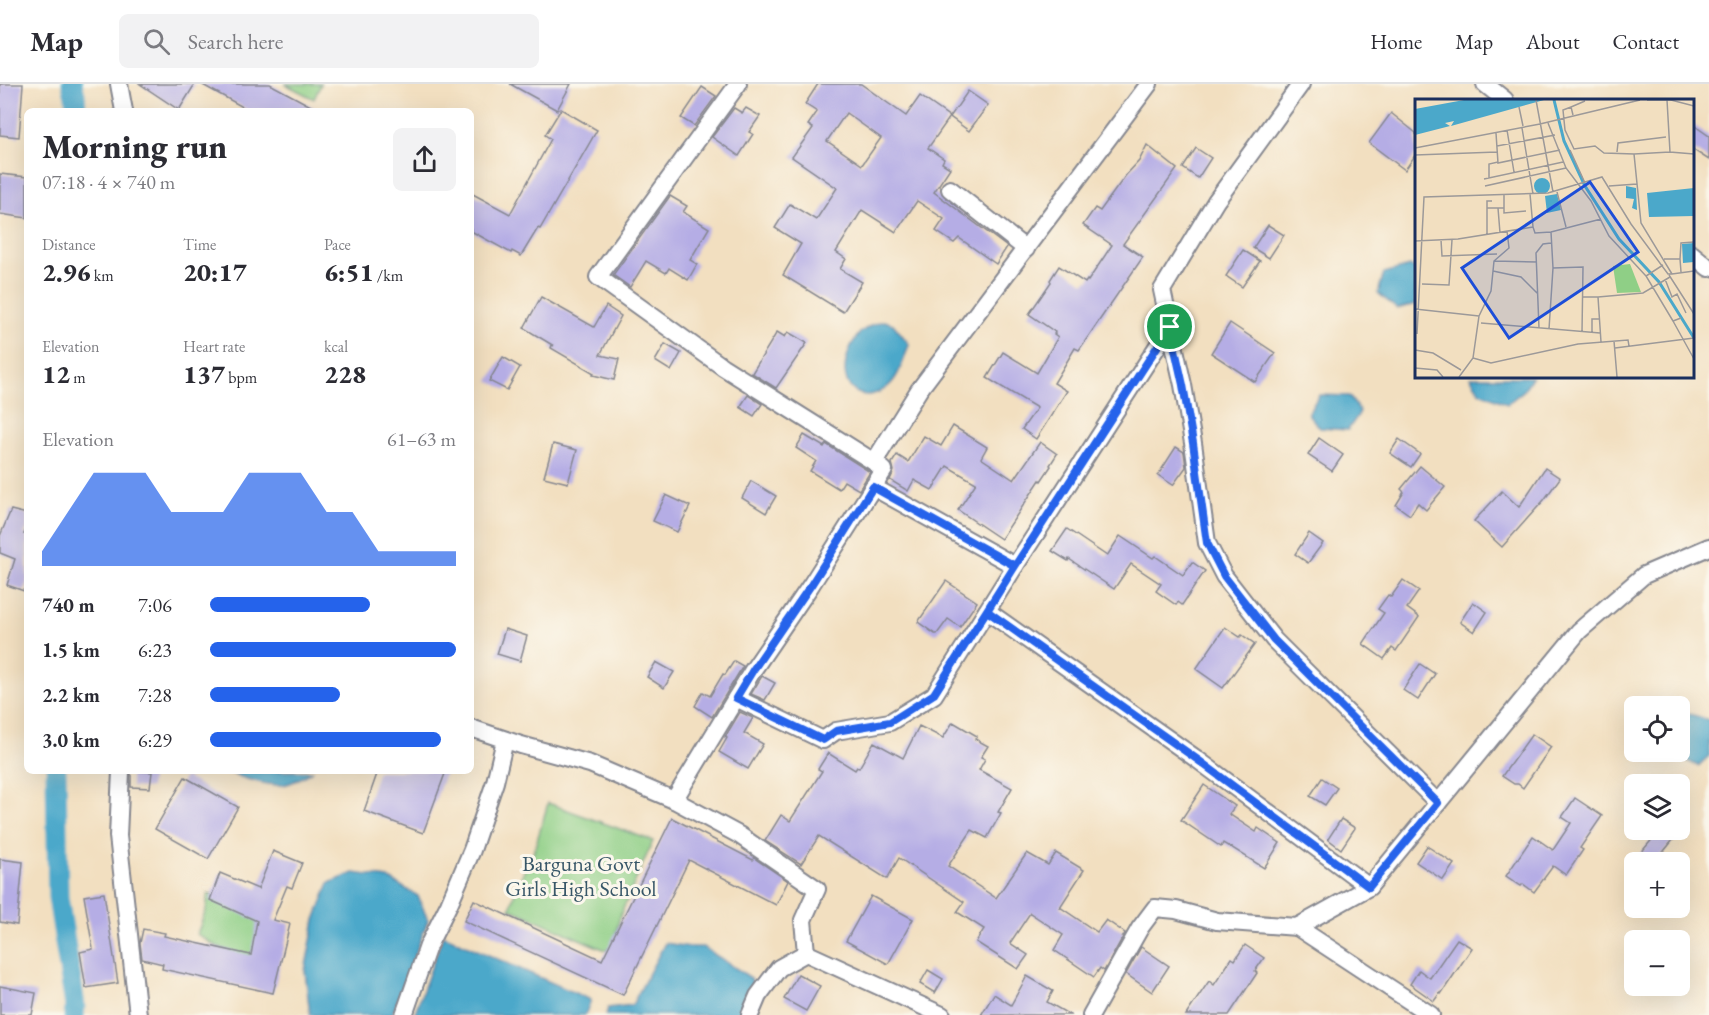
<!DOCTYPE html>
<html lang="en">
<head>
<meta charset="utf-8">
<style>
  body { margin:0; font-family:"EB Garamond",serif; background:#f2f2f3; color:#2b2b33; height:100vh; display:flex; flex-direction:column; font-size:22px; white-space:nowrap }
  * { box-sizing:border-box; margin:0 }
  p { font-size:20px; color:#7c7c81 }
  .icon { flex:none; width:33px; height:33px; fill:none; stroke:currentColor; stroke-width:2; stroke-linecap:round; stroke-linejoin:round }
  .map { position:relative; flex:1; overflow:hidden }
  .details { position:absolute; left:24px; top:24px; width:450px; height:666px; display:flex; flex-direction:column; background:#fff; border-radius:9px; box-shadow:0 6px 24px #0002 }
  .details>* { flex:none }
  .controls { position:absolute; left:1624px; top:612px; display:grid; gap:12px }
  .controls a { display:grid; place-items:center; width:66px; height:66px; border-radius:9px; background:#fff; box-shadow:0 6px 24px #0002; font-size:30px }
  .pin { position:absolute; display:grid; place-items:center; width:51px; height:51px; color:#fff; margin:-26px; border:3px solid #fff; border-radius:50%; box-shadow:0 2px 6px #0007 }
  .round { display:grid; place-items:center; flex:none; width:63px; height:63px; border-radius:9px; background:#f2f2f3 }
  .headline { display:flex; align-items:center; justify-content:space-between; height:102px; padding:0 18px }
  h1 { font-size:33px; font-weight:800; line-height:45px }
  .metrics { display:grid; grid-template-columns:repeat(3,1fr); gap:9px; height:102px; padding:6px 18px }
  .metrics div { display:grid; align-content:center }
  .metrics b { font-size:26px; font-weight:800 }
  .metrics small { font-size:16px; font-weight:400 }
  .metrics p { font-size:16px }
  .chart { height:168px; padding:12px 18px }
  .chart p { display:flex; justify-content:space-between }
  .chart svg { width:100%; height:108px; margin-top:6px; fill:#2563eb; opacity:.7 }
  ul { padding:0 18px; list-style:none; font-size:20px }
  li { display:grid; grid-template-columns:96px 72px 1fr; align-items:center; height:45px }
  li i { height:15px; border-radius:8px; background:#2563eb }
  header { display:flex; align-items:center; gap:36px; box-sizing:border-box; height:84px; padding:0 30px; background:#fff; border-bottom:2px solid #e1e1e2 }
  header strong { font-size:28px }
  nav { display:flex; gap:33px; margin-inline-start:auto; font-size:21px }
  .search { width:420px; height:54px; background:#f2f2f3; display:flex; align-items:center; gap:15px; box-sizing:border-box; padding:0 21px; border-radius:9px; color:#7c7c81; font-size:22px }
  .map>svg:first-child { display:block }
</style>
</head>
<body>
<header>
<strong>Map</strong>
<div class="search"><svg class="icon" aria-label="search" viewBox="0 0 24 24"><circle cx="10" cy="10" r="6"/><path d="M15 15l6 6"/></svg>Search here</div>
<nav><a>Home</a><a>Map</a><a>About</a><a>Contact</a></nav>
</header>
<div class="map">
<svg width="1709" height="931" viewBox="0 0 1709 931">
  <rect width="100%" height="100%" fill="#fbf7ec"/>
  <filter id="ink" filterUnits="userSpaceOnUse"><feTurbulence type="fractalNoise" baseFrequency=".0167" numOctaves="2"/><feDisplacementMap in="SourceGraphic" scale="12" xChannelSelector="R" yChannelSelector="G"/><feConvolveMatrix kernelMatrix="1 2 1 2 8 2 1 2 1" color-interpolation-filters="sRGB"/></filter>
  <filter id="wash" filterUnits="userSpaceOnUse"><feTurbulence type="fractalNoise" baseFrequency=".008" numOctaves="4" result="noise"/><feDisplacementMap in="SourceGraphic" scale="24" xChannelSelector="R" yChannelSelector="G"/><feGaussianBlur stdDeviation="1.35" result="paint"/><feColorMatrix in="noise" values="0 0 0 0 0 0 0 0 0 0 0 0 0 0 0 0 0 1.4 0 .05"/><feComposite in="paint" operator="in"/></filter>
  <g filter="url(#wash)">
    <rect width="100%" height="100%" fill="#f2dfc0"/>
    <g fill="#8fcf86" stroke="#557f72" stroke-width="1.5">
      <polygon points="285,0 321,0 314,15"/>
      <path d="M548 719 653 757 620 832 611 868C576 855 544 838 510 825L517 801 534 767Z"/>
      <polygon points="208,809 234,824 265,837 251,875 214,861 197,850 206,826"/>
    </g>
    <g fill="#4ba8ca" stroke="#336c94" stroke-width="1.5">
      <polygon points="1410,182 1416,186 1416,220 1397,225 1378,209 1384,189"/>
      <path d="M884 237 893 240 909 260C902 283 895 308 868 311 863 311 856 309 852 305 838 290 848 262 860 249 867 243 875 239 884 237Z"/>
      <polygon points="1470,293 1532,293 1523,307 1507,320 1480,308"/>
      <polygon points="1319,311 1349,312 1360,328 1348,346 1320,344 1308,330"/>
      <polygon points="1687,629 1709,636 1709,672 1698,682 1679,673 1675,668 1680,668 1680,635"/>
      <path d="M227 687H312C304 692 296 698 287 700 273 704 240 694 227 687Z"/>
      <polygon points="354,789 388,794 418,812 428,836 392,931 310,931 305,887 315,836 329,799"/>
      <polygon points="443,851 591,916 585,931 414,931"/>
      <polygon points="665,859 690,863 703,863 751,894 754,905 742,931 606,931 608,924 632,921"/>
    </g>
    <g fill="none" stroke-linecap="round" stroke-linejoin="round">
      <g stroke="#4ba8ca" stroke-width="21">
        <polyline points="72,0 75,11 76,27"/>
        <polyline points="56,687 58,813 75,922 74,931"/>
      </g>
    </g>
    <g id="blocks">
      <g fill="#b5ade5" fill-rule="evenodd">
        <polygon points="0,0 23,0 19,53 0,51"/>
        <polygon points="140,0 195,0 179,26"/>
        <polygon points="201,0 270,0 320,27 250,27"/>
        <polygon points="510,0 571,0 557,26"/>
        <path d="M818 0H861L906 32 920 12 950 33 928 64 944 75 942 79 950 84 934 108 1007 163 996 180 959 154 954 159 936 147 944 135 917 117 896 148 862 126 836 168 846 175 840 185 862 198 843 228 783 191 801 160 775 144 790 120 816 136 837 104 792 73 813 44 808 41 817 28 805 20ZM846 29 881 54 862 81 827 57Z"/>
        <polygon points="702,3 716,12 694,42 681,34"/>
        <polygon points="968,7 988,21 969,47 950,33"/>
        <polygon points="734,24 742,29 746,24 760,32 749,48 753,50 739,72 712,53"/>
        <polygon points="561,25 597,46 540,145 538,144 521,172 512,167 511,169 471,147 471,109 510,130 551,55 545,51"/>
        <polygon points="1391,29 1416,49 1416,70 1405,86 1369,59"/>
        <polygon points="1692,40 1709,52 1709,76 1692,65"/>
        <polygon points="1147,61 1177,85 1123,160 1143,173 1079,266 1075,264 1054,299 1067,307 1036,355 1022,345 1037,324 987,294 1003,268 1037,289 1058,253 1054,250 1055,248 1029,230 1051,198 1050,196 1059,182 1085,199 1087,196 1088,197 1112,161 1083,141 1095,124 1100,127 1126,91 1139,77"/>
        <polygon points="1196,64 1211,74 1198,94 1183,84"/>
        <polygon points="0,90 27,93 27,134 0,130"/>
        <polygon points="670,112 687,122 683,128 709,144 690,176 697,180 688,196 669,184 666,189 646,177 630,203 613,191"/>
        <polygon points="1268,141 1284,151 1269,174 1253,164"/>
        <polygon points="1243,166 1260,177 1242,203 1226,192"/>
        <polygon points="541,213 594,243 606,222 621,232 600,271 619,275 614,296 593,291 594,289 551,264 552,261 554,262 524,244"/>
        <polygon points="1230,239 1275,269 1255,298 1211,269"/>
        <polygon points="777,248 785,253 788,248 807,259 776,304 752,289"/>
        <polygon points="665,260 681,269 671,287 655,277"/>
        <polygon points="503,273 520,283 507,306 489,297"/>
        <polygon points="748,311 762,320 754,332 740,323"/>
        <polygon points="953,342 987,363 981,374 1014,396 1040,358 1057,370 1050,381 1051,382 1041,397 1040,396 1001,455 958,426 976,399 947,382 932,406 914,396 908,407 890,396 894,387 892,379 897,371 908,378 924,352 941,362"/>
        <polygon points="804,351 824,363 826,360 870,388 859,406 844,397 839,405 810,387 816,377 796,364"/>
        <polygon points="1319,354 1343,371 1332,387 1308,371"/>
        <polygon points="1399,355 1420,370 1411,383 1390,369"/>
        <polygon points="553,360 577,366 568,399 544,393"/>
        <polygon points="1176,363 1184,368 1186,383 1173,401 1158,391"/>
        <polygon points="1420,382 1445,403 1426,426 1418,419 1410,431 1396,421 1404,408 1401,405"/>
        <polygon points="1545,384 1560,394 1544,416 1502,463 1474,437 1502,407 1519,423"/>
        <polygon points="751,397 776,412 766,429 742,414"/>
        <polygon points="666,411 690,422 677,448 653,437"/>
        <polygon points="11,426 27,430 27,444 24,450 27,450 27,498 24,507 7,501 15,475 0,469 0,452"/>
        <polygon points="1067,445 1107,472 1120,452 1153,474 1155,472 1183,491 1192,478 1205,487 1182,521 1178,518 1176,521 1156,507 1161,500 1131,480 1114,505 1069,475 1068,477 1052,467"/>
        <polygon points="1309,449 1323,459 1308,479 1295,470"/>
        <polygon points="1403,496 1419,507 1407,524 1419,533 1396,567 1392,564 1384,575 1363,560 1384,529 1378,525 1388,511 1391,513"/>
        <polygon points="946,497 977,518 960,543 948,535 937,550 935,550 918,538"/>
        <polygon points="1473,518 1487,528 1474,548 1460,538"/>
        <polygon points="1225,543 1240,553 1242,551 1255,560 1223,604 1196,585"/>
        <polygon points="505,545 527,552 520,577 497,570"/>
        <polygon points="734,577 743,582 712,633 695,622 703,608 710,612 723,590 725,591"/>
        <polygon points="656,578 674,588 664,604 647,593"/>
        <polygon points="1420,580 1435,590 1418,616 1403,606"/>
        <polygon points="762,592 775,599 765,616 751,610"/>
        <polygon points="740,628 753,634 744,649 763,660 748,685 719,668 727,654 725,653"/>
        <polygon points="953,638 977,652 975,655 988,662 981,673 985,675 979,686 1012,704 998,728 1001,729 987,754 972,746 948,782 996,814 1027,769 1048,781 1056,769 1084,786 1060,823 1097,848 1106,836 1125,849 1104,887 1100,884 1094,893 1054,866 1063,851 1030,829 1010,859 1028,871 1018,885 976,858 984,845 957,828 964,818 899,774 887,795 819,752 801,780 765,757 781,731 790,737 822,687 818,685 828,669 855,686 857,683 859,684 874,658 903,674 919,642 943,654"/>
        <polygon points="1532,650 1551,663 1523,704 1518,700 1514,700 1502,692"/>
        <polygon points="131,687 152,688 150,704 131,703"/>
        <polygon points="378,687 446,687 423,749 364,727"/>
        <polygon points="185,693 238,723 208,775 155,745"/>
        <polygon points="1322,694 1337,704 1325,721 1310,712"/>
        <polygon points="1204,701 1235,722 1229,730 1256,748 1258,744 1280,759 1264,784 1231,763 1231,764 1223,759 1221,763 1181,736"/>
        <polygon points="1575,714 1602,732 1580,764 1583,766 1566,791 1553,782 1534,808 1523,800 1521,802 1506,792 1533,752 1553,766 1571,739 1562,733"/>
        <polygon points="672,734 753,776 754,774 788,797 776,821 689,776 623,911 464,837 474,816 602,876"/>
        <polygon points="1341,735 1355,744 1341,765 1328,755"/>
        <polygon points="1660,746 1673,756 1655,778 1633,778"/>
        <polygon points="1427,762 1454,780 1443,796 1416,778"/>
        <polygon points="273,767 302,779 292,804 287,802 273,836 290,840 273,909 162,885 163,880 142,875 140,859 143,845 165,849 164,852 251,871 257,837 210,816 220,789 258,805"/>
        <polygon points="0,775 23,778 17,841 0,838"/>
        <polygon points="104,809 118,899 86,904 80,868 93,865 84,812"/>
        <polygon points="871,812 913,835 888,880 846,857"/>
        <polygon points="1457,855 1472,864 1441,910 1440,909 1434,917 1410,900 1419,886 1430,894"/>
        <polygon points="1245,861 1264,874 1255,887 1257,889 1229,931 1186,931 1209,897 1214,901 1232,874 1235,876"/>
        <polygon points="1141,863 1169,882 1152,908 1126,890"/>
        <polygon points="928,886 943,895 935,909 920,900"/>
        <polygon points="798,890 820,902 806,927 784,915"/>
        <polygon points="1027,892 1053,907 1047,918 1070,931 981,931 994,910 1011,921"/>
        <polygon points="0,902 36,909 32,931 0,931"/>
      </g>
    </g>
  </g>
  <g filter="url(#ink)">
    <use href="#blocks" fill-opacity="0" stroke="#86878f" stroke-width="1.5"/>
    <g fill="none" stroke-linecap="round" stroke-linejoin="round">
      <defs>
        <g id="street">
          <polyline points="119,0 124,27"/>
          <polyline points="738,0 598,193 723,283 874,378 919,306 1149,0"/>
          <polyline points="1485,0 1505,16"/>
          <polyline points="950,105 1026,165"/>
          <polyline points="1692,170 1709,184"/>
          <polyline points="1170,243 1183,301 1193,359 1207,459 1224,492 1274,556 1438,719"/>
          <polyline points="873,403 1015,482"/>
          <polyline points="987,527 1198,676 1369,803"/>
          <polyline points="736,614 823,656 836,647 890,638 934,611 1015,482 1170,243 1162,206 1216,117 1301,0"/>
          <polyline points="471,644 521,661 590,680 674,716 739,751 817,805 803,836 806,869"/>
          <polyline points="121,687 118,752 138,931"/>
          <polyline points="674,716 753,586 811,501 884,386 874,378"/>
          <polyline points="1297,843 1431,931"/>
          <polyline points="806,869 942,931"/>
          <polyline points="404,931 428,862 449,820 472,766 495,698 505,656"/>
          <polyline points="750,931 758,912 779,884 806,869"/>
          <polyline points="1091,931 1140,844 1155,824 1176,826 1217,837 1297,843 1369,803 1579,547 1644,491 1709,463"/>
        </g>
      </defs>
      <use href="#street" stroke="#86878f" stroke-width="20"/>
      <use href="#street" stroke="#fff" stroke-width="16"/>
    </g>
  </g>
  <g fill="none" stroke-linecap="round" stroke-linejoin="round" filter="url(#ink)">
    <defs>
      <polyline id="route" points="1170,243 1015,482 934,610 890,638 836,647 823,656 736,614 753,586 811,501 873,403 1015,482 987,527 1198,676 1369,803 1438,719 1274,556 1224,492 1207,459 1193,359 1183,301 1170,243"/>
    </defs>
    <use href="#route" stroke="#fff" stroke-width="12"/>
    <use href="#route" stroke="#2563eb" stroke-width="8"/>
  </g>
  <g text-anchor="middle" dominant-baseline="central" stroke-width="6" stroke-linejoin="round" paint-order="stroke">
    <g font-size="22" fill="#385768" stroke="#fbf7ec">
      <text x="581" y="779">Barguna Govt<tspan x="581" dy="25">Girls High School</tspan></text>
    </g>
  </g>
  <g transform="translate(1415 15)">
    <rect width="279" height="279" fill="#f2dfc0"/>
    <path d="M215 165 226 193 202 194 198 167Z" fill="#8fcf86"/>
    <path d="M49 1H129L36 27 39 22 30 24 35 27 0 36V10ZM119 87a8 8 0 1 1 16 0a8 8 0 1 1-16 0ZM211 87 221 89 222 111 217 109 219 100 211 99ZM279 89V117L234 118 232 94ZM142 95 146 111 132 114 130 97ZM279 144V163L268 164 267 145Z" fill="#4ba8ca"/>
    <path fill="none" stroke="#4ba8ca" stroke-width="3" d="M139 1 149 42 170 87 204 140 244 183 279 239"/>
    <path fill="none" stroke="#9c9999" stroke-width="1.5" d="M121 1 138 93M232 1H256L279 7M252 1 255 53 279 55M104 8 108 27M156 8 148 11 150 31 159 50 180 47 189 54 219 55 226 124 257 175M158 16 156 8 170 2M133 24 151 69 176 102 194 137 231 177M107 29 118 95M92 31 99 73M81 34 83 64 145 51M82 47 140 36M0 49 125 25 225 1M155 51 170 84M202 53 203 44 251 38M219 55 255 53M0 56 82 53M74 79V65L83 63M69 80 148 63M70 87 151 69M194 87 222 85M142 93 151 128M115 95 118 128M72 109H89V96M83 109 85 134M89 109V114L111 112M118 128 120 134 136 133 186 120M136 133 138 169M72 136V102H77M26 141 27 157 82 155M0 142 43 140 118 128M249 160H265L266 173M265 160 266 144 279 143M79 162 122 163M248 166 231 177 258 222 266 219M78 172 106 178 122 194M257 175 279 172M254 176 279 215M250 180 257 198 262 195 271 214M7 185 34 186 37 141M167 198H183L186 243M183 198 228 194 255 178M0 210 64 217M258 222 279 260M66 224 185 234M124 229 121 154 128 145 136 144M134 230 138 169 168 168 167 233M177 233V220H184M2 235 9 98 133 94 187 78 216 125 253 175H257M199 242 202 278M200 249 279 239M0 251 18 254 46 271M58 259 76 264 163 245 213 241 214 247M0 269 22 271 28 278M44 278 58 259 64 217 76 192 79 162 94 149 92 132"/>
    <path fill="#1d4ed8" fill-opacity="0.15" stroke="#1d4ed8" stroke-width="3" d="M175 83 223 153 94 239 47 169Z"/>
    <rect width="279" height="279" fill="none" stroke="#1b2f5e" stroke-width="3"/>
  </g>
</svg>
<div class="controls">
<a><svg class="icon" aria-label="locate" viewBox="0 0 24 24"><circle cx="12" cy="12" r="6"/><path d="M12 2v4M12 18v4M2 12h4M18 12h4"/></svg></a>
<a><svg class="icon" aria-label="layers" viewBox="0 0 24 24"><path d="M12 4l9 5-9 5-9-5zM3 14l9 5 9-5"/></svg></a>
<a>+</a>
<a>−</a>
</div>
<div class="pin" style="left:1170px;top:243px;background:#1e9e55"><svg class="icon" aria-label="arrive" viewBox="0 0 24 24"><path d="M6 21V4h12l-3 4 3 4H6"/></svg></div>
<section class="details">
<div class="headline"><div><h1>Morning run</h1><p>07:18 · 4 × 740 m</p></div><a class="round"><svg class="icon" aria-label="share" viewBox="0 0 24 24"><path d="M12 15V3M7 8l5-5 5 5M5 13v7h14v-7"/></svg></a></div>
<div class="metrics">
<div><p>Distance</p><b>2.96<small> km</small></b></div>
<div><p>Time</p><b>20:17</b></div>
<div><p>Pace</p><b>6:51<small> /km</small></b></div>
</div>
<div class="metrics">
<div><p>Elevation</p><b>12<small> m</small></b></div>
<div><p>Heart rate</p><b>137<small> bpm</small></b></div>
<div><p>kcal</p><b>228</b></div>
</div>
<div class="chart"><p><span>Elevation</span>61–63 m</p>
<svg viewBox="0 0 160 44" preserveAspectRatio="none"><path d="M0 44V38L10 22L20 6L30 6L40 6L50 22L60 22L70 22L80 6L90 6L100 6L110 22L120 22L130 38L140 38L150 38L160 38V44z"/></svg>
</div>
<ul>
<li><b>740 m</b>7:06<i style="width:65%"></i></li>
<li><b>1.5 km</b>6:23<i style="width:100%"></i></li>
<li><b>2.2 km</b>7:28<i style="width:53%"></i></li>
<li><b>3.0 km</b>6:29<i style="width:94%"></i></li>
</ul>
</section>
</div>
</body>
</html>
